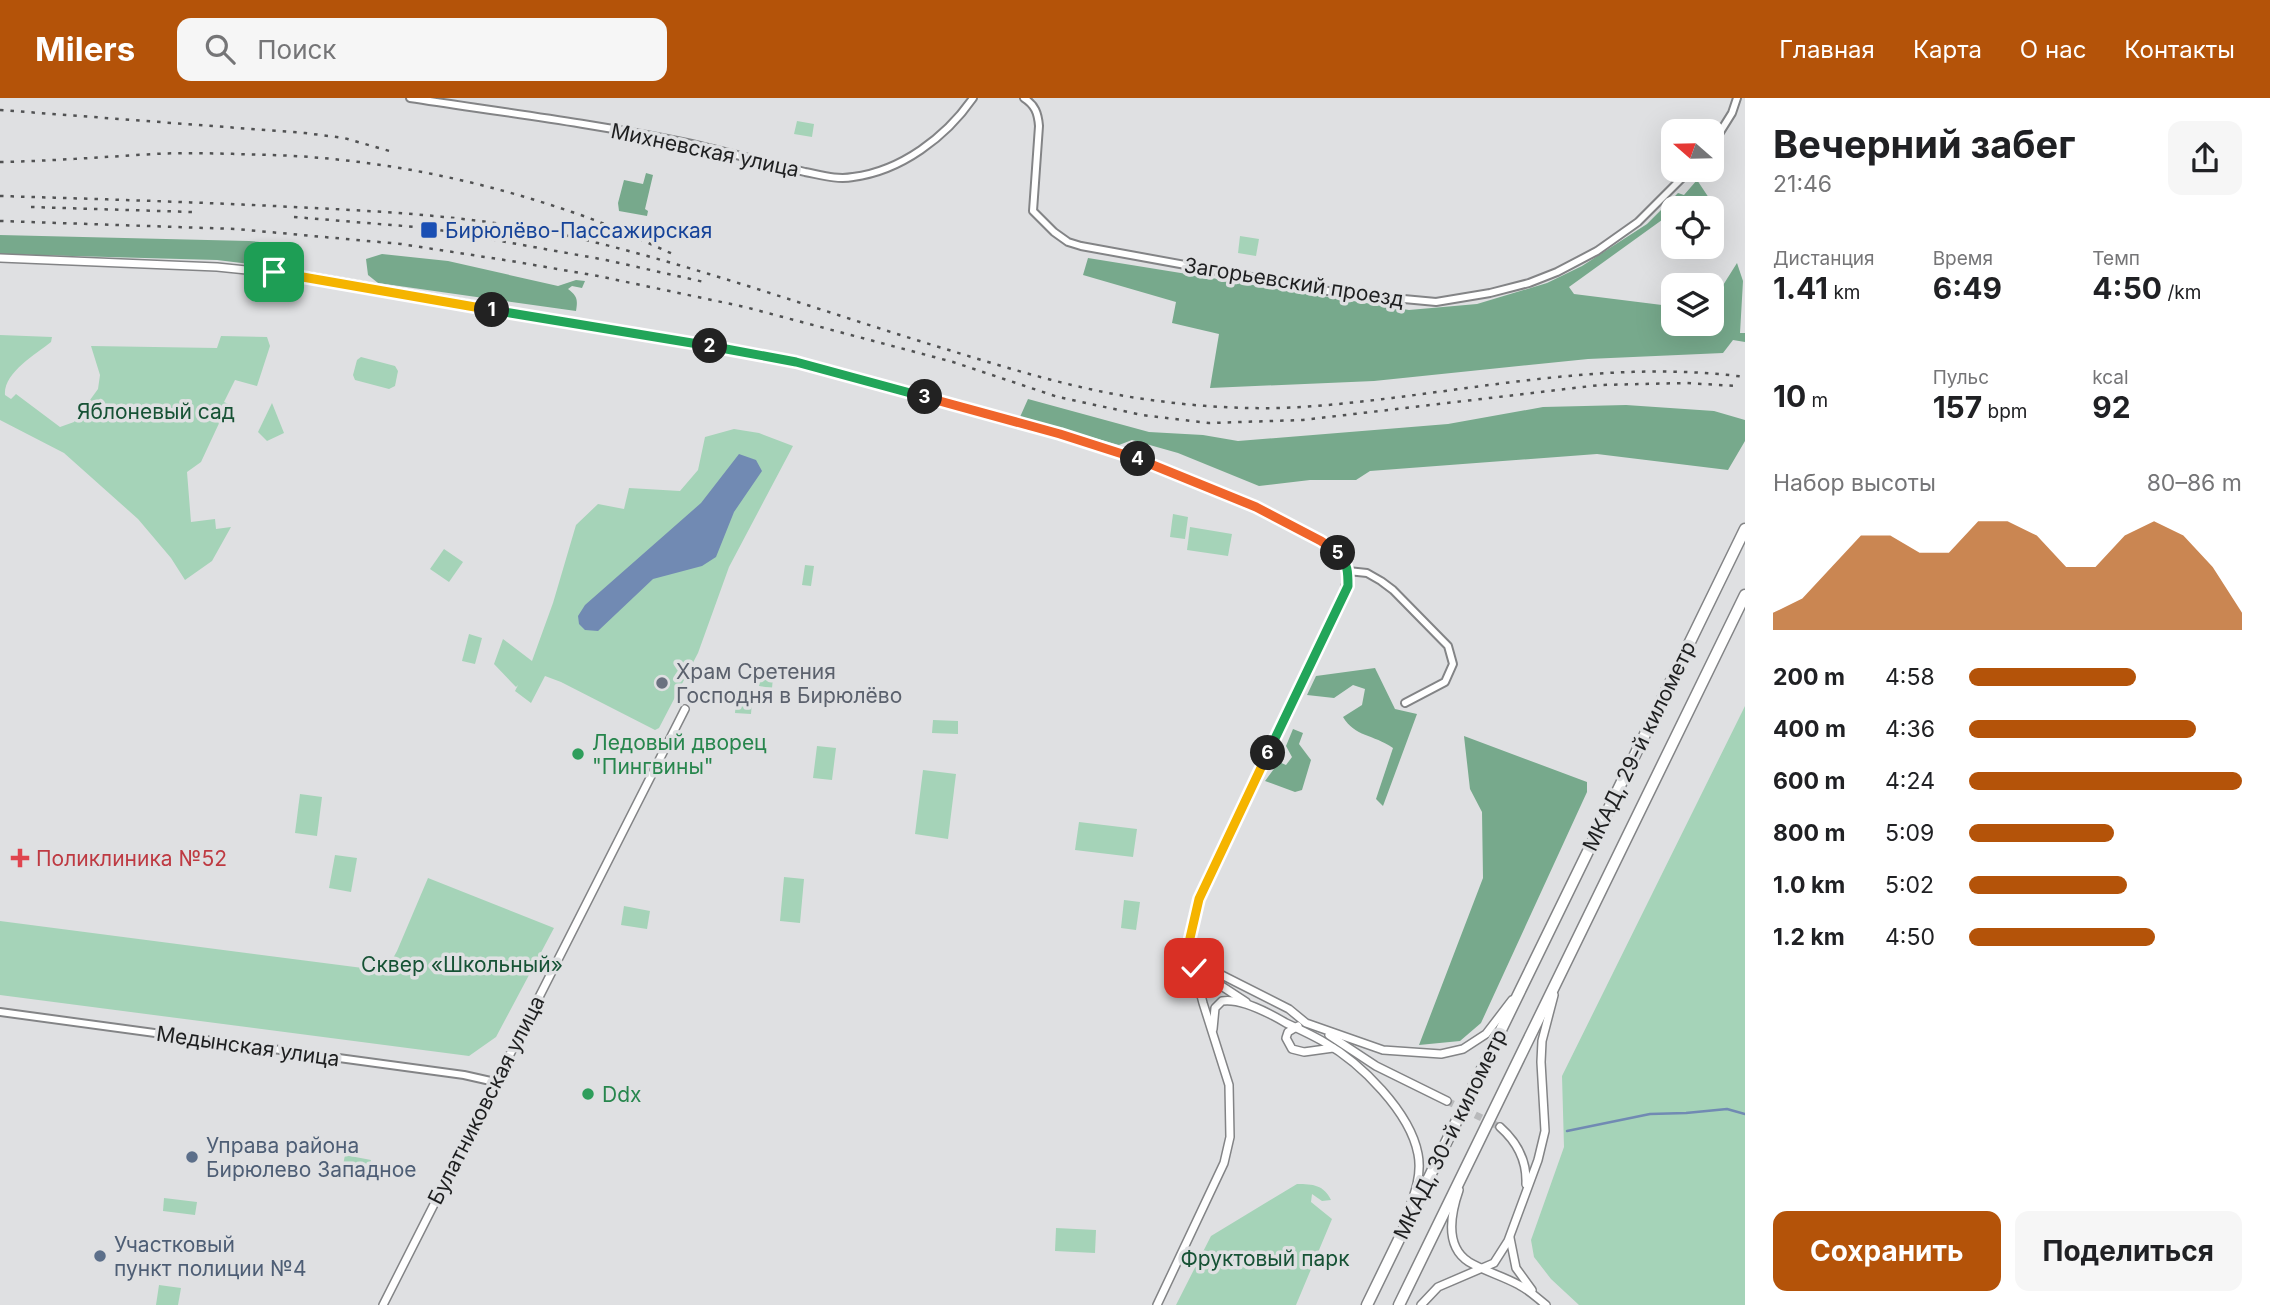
<!DOCTYPE html>
<html lang="ru">
<head>
<meta charset="utf-8">
<style>
  body { margin:0; font-family:Inter,sans-serif; background:#f6f6f6; color:#202124; height:100vh; display:flex; flex-direction:column; font-size:26px; white-space:nowrap }
  * { box-sizing:border-box; margin:0 }
  p { font-size:23px; color:#757577 }
  .icon { flex:none; width:38px; height:38px; fill:none; stroke:currentColor; stroke-width:2; stroke-linecap:round; stroke-linejoin:round }
  .map { position:relative; flex:1; overflow:hidden }
  .panel { display:flex; flex-direction:column; background:#fff; width:525px }
  .panel>* { flex:none }
  .needle { width:46px; rotate:290deg }
  .tools { position:absolute; left:1661px; top:21px; display:grid; gap:14px }
  .tools a { display:grid; place-items:center; width:63px; height:63px; border-radius:14px; background:#fff; box-shadow:0 7px 28px #0002; font-size:35px }
  .pin { position:absolute; display:grid; place-items:center; width:60px; height:60px; color:#fff; margin:-30px; border-radius:14px; box-shadow:0 4px 10px #0006 }
  .km { position:absolute; width:35px; height:35px; margin:-18px; border-radius:50%; background:#222; color:#fff; font-size:19px; line-height:35px; text-align:center }
  .round { display:grid; place-items:center; flex:none; width:74px; height:74px; border-radius:14px; background:#f6f6f6 }
  .head { display:flex; align-items:center; justify-content:space-between; height:119px; padding:0 28px }
  h1 { font-size:38px; font-weight:700; line-height:52px }
  .figures { display:grid; grid-template-columns:repeat(3,1fr); gap:10px; height:119px; padding:7px 28px }
  .figures div { display:grid; align-content:center }
  .figures b { font-size:30px; font-weight:700 }
  .figures small { font-size:19px; font-weight:400 }
  .figures p { font-size:19px }
  .chart { height:196px; padding:14px 28px }
  .chart p { display:flex; justify-content:space-between }
  .chart svg { width:100%; height:126px; margin-top:7px; fill:#b45309; opacity:.7 }
  .action { display:flex; gap:14px; margin-top:auto; padding:14px 28px }
  .action a { flex:1; height:80px; border-radius:14px; background:#b45309; color:#fff; font-size:28px; font-weight:700; line-height:80px; text-align:center }
  .action a+a { background:#f6f6f6; color:#202124 }
  ul { padding:0 28px; list-style:none; font-size:23px }
  li { display:grid; grid-template-columns:112px 84px 1fr; align-items:center; height:52px }
  li i { height:18px; border-radius:9px; background:#b45309 }
  header { display:flex; align-items:center; gap:42px; box-sizing:border-box; height:98px; padding:0 35px; background:#b45309; color:#fff }
  header strong { font-size:33px }
  nav { display:flex; gap:38px; margin-inline-start:auto; font-size:24px }
  .search { width:490px; height:63px; background:#f6f6f6; display:flex; align-items:center; gap:18px; box-sizing:border-box; padding:0 24px; border-radius:14px; color:#757577; font-size:26px }
  main { display:flex; flex:1; min-height:0 }
  .map>svg:first-child { display:block }
</style>
</head>
<body>
<header>
<strong>Milers</strong>
<div class="search"><svg class="icon" aria-label="search" viewBox="0 0 24 24"><circle cx="10" cy="10" r="6"/><path d="M15 15l6 6"/></svg>Поиск</div>
<nav><a>Главная</a><a>Карта</a><a>О нас</a><a>Контакты</a></nav>
</header>
<main>
<div class="map">
<svg width="1745" height="1207" viewBox="0 0 1745 1207">
  <rect width="100%" height="100%" fill="#dfe0e2"/>
  <g fill="#a5d3b8">
    <polygon points="797,23 814,26 812,39 794,36"/>
    <polygon points="1240,138 1259,141 1256,158 1238,155"/>
    <path d="M0 237 52 239 51 244C36 256 3 275 5 297L11 301 16 296 60 329 74 324 98 291 100 277 91 248 217 250 221 238 267 239 270 248 257 288 235 282 224 304 228 306 201 364 187 374 191 424 215 421 216 431 231 429 212 463 185 482 171 460 138 421 64 355 0 322Z"/>
    <polygon points="361,259 395,268 398,273 395,288 389,291 355,282 353,277 357,262"/>
    <polygon points="272,305 284,335 267,343 258,334"/>
    <polygon points="734,331 759,335 793,348 729,469 698,555 659,630 655,632 561,584 545,578 531,605 515,593 518,587 516,589 494,566 503,541 532,563 553,505 576,427 598,406 624,411 629,390 680,393 698,372 705,339"/>
    <polygon points="1173,416 1188,419 1185,441 1170,439"/>
    <polygon points="1190,429 1232,436 1228,458 1187,452"/>
    <polygon points="444,451 463,464 449,484 430,471"/>
    <polygon points="805,467 814,468 811,488 802,487"/>
    <polygon points="469,536 482,540 475,566 462,563"/>
    <polygon points="762,569 774,570 772,590 759,588"/>
    <polygon points="737,590 753,592 751,616 735,615"/>
    <polygon points="1745,608 1745,1207 1579,1207 1551,1181 1534,1159 1531,1142 1564,1049 1562,978"/>
    <polygon points="933,622 958,623 958,636 932,635"/>
    <polygon points="817,648 836,650 832,682 813,680"/>
    <polygon points="923,672 956,676 948,741 915,736"/>
    <polygon points="300,696 322,699 317,738 295,735"/>
    <polygon points="1079,724 1137,731 1133,759 1075,752"/>
    <polygon points="335,757 357,760 351,794 329,790"/>
    <polygon points="784,779 804,781 800,825 780,823"/>
    <polygon points="428,780 554,830 496,939 469,958 0,897 0,823 386,873 397,853"/>
    <polygon points="1124,802 1140,804 1136,832 1121,830"/>
    <polygon points="624,808 650,813 647,831 621,827"/>
    <polygon points="345,1057 371,1062 368,1077 342,1072"/>
    <path d="M1297 1086C1313 1086 1324 1087 1331 1102L1322 1103 1312 1096 1311 1104 1332 1121 1296 1207H1176L1211 1138Z"/>
    <polygon points="164,1100 197,1104 195,1117 163,1113"/>
    <polygon points="1056,1130 1096,1132 1095,1155 1055,1153"/>
    <polygon points="159,1187 181,1190 178,1207 156,1207"/>
  </g>
  <g fill="#77a98c">
    <polygon points="646,75 653,77 645,111 648,113 647,118 619,113 618,105 624,82 643,86"/>
    <polygon points="1697,82 1719,115 1712,152 1690,152 1690,149 1712,149 1712,110 1686,110 1685,106 1679,110 1673,110 1673,114 1569,189 1574,196 1662,207 1673,219 1673,226 1712,226 1712,222 1715,221 1720,192 1737,165 1743,183 1740,235 1745,235 1745,244 1733,242 1723,255 1588,261 1374,283 1210,290 1219,236 1172,225 1176,204 1083,177 1088,160 1409,212 1477,206 1547,185 1582,168 1647,126 1678,95 1684,97"/>
    <polygon points="0,137 249,143 295,147 292,169 273,170 275,161 262,160 258,167 217,162 0,156"/>
    <path d="M382 156 448 163 558 188 576 182 585 183 582 190 572 188 568 191C577 198 578 201 576 213L378 185 368 177 366 161Z"/>
    <polygon points="1028,301 1149,334 1203,337 1238,343 1448,326 1543,309 1626,307 1714,313 1745,322 1745,343 1728,372 1597,356 1370,373 1356,382 1310,382 1259,388 1178,355 1132,342 1119,347 1020,319"/>
    <path d="M1375 570 1395 611 1417 616 1383 708 1376 701 1393 650C1373 636 1355 639 1343 619L1362 607 1365 591 1353 587 1334 600 1307 597 1316 578Z"/>
    <polygon points="1293,631 1303,635 1299,646 1311,662 1302,692 1295,694 1265,683 1279,664 1286,667 1292,659 1286,648"/>
    <polygon points="1464,638 1587,684 1587,694 1481,925 1460,943 1419,947 1483,780 1482,714 1470,691"/>
  </g>
  <polygon fill="#718ab3" points="739,356 756,362 762,373 734,414 716,459 702,468 653,481 598,533 585,532 579,526 578,518 585,507 701,405"/>
  <g fill="none" stroke-linecap="round" stroke-linejoin="round">
    <polyline stroke="#718ab3" stroke-width="2.5" points="1567,1033 1650,1016 1686,1015 1727,1011 1745,1016"/>
    <polyline stroke="#b8b9bb" stroke-width="7" stroke-dasharray="7 3.5" stroke-linecap="butt" points="1447,1003 1500,1029"/>
    <defs>
      <g id="minor">
        <path d="M410 0C502 14 596 26 687 45 727 54 766 65 805 74 821 77 837 82 853 79 901 73 946 39 973 0"/>
        <path d="M1024 0C1035 7 1038 15 1039 28L1033 113 1054 134 1068 144 1081 148 1339 195 1436 204 1490 195 1529 185 1557 174 1597 153 1638 124 1690 72"/>
        <polyline points="1712,47 1732,15 1737,0"/>
        <polyline points="1348,473 1367,475 1381,483 1393,492 1448,548 1453,566 1445,584 1405,605"/>
        <polyline points="0,914 464,977 495,984"/>
      </g>
      <g id="tertiary">
        <polyline points="0,160 217,169 307,178 796,264 1060,336 1163,371 1256,409 1321,443 1341,459 1348,473 1344,497 1251,689 1206,783 1194,816 1190,840 1192,863 1203,905 1229,987 1230,1039 1224,1065 1157,1207"/>
        <polyline points="1192,848 1204,868 1289,911 1306,925 1383,952 1441,956 1463,951 1486,936 1512,902"/>
        <polyline points="1194,870 1246,904"/>
        <polyline points="1298,928 1288,934 1286,940 1292,951 1304,954 1333,950"/>
        <path d="M1213 931 1215 910 1222 903C1242 900 1269 915 1286 925 1299 931 1312 937 1324 944 1361 965 1410 1014 1418 1056 1422 1076 1415 1095 1408 1113"/>
        <polyline points="1329,937 1376,968 1447,1003"/>
        <path d="M1500 1029C1517 1044 1527 1063 1526 1086"/>
        <path d="M1459 1092C1451 1115 1444 1148 1469 1164 1484 1173 1503 1178 1519 1187 1529 1192 1537 1200 1546 1207"/>
        <polyline points="1510,1140 1516,1170 1532,1192"/>
        <polyline points="383,1207 685,611"/>
        <polyline points="1421,1207 1438,1189 1494,1165 1508,1143 1538,1062 1545,1033 1541,964 1542,943 1554,897"/>
      </g>
      <g id="trunk">
        <polyline points="1367,1207 1745,431"/>
        <polyline points="1399,1207 1745,497"/>
      </g>
    </defs>
    <use href="#minor" stroke="#838486" stroke-width="10"/>
    <use href="#tertiary" stroke="#838486" stroke-width="10"/>
    <use href="#trunk" stroke="#838486" stroke-width="13"/>
    <use href="#minor" stroke="#fff" stroke-width="6"/>
    <use href="#tertiary" stroke="#fff" stroke-width="7"/>
    <use href="#trunk" stroke="#fff" stroke-width="10"/>
    <g stroke="#515253" stroke-width="2.5" stroke-dasharray="3.5 7" stroke-linecap="butt">
      <polyline points="0,12 305,35 344,40 393,54"/>
      <path d="M0 64C52 63 102 59 154 56 192 54 232 56 271 57 372 60 476 81 572 114 608 126 641 142 675 157"/>
      <path d="M0 98C98 101 196 104 294 109 395 114 495 119 594 144 715 174 833 217 952 253 1017 273 1083 293 1151 302 1201 309 1252 312 1302 309 1450 299 1596 259 1745 279"/>
      <polyline points="31,109 192,114"/>
      <polyline points="294,119 428,130 606,162 704,184"/>
      <polyline points="0,123 236,131 401,146 511,163 598,178 745,209 953,264 1058,299 1142,317 1209,325 1303,322 1600,287 1686,285 1736,288"/>
    </g>
  </g>
  <g fill="none" stroke-linecap="round" stroke-linejoin="round">
    <defs>
      <polyline id="split-1" points="274,174 492,212"/>
      <polyline id="split-2" points="492,212 710,248"/>
      <polyline id="split-3" points="710,248 796,264 925,299"/>
      <polyline id="split-4" points="925,299 1060,336 1138,361"/>
      <polyline id="split-5" points="1138,361 1256,409 1321,443 1338,455"/>
      <path id="split-6" d="M1268 655 1348 488C1348 474 1348 466 1338 455"/>
      <polyline id="split-7" points="1194,870 1190,840 1199,801 1268,655"/>
    </defs>
    <use href="#split-1" stroke="#fff" stroke-width="14"/>
    <use href="#split-2" stroke="#fff" stroke-width="14"/>
    <use href="#split-3" stroke="#fff" stroke-width="14"/>
    <use href="#split-4" stroke="#fff" stroke-width="14"/>
    <use href="#split-5" stroke="#fff" stroke-width="14"/>
    <use href="#split-6" stroke="#fff" stroke-width="14"/>
    <use href="#split-7" stroke="#fff" stroke-width="14"/>
    <use href="#split-1" stroke="#f5b400" stroke-width="9"/>
    <use href="#split-2" stroke="#22a559" stroke-width="9"/>
    <use href="#split-3" stroke="#22a559" stroke-width="9"/>
    <use href="#split-4" stroke="#f0652b" stroke-width="9"/>
    <use href="#split-5" stroke="#f0652b" stroke-width="9"/>
    <use href="#split-6" stroke="#22a559" stroke-width="9"/>
    <use href="#split-7" stroke="#f5b400" stroke-width="9"/>
  </g>
  <rect fill="#1a4fb4" stroke="#dfe0e2" stroke-width="2.5" x="420" y="123" width="18" height="18" rx="3.5"/>
  <circle fill="#6b7280" stroke="#dfe0e2" stroke-width="2.5" cx="662" cy="585" r="7"/>
  <g fill="#2e9e5b" stroke="#dfe0e2" stroke-width="2.5">
    <circle cx="578" cy="656" r="7"/>
    <circle cx="588" cy="996" r="7"/>
  </g>
  <path fill="#e0444e" stroke="#dfe0e2" stroke-width="2.5" d="M16.5 749.5h7v7h7v7h-7v7h-7v-7h-7v-7h7z"/>
  <g fill="#5c6f8a" stroke="#dfe0e2" stroke-width="2.5">
    <circle cx="192" cy="1059" r="7"/>
    <circle cx="100" cy="1158" r="7"/>
  </g>
  <g text-anchor="middle" dominant-baseline="central" stroke-width="7" stroke-linejoin="round" paint-order="stroke">
    <g font-size="21" fill="#1e1f20" stroke="#dfe0e2">
      <text transform="translate(705 52) rotate(12)">Михневская улица</text>
      <text transform="translate(1294 184) rotate(9)">Загорьевский проезд</text>
      <text transform="translate(1639 648) rotate(-64)">МКАД, 29-й километр</text>
      <text transform="translate(248 948) rotate(8)">Медынская улица</text>
      <text transform="translate(486 1002) rotate(-63)">Булатниковская улица</text>
      <text transform="translate(1450 1036) rotate(-64)">МКАД, 30-й километр</text>
    </g>
    <g font-size="21" fill="#164399" stroke="#dfe0e2" text-anchor="start">
      <text x="445" y="132">Бирюлёво-Пассажирская</text>
    </g>
    <g font-size="21" fill="#165235" stroke="#dfe0e2">
      <text x="156" y="313">Яблоневый сад</text>
      <text x="462" y="866">Сквер «Школьный»</text>
      <text x="1265" y="1160">Фруктовый парк</text>
    </g>
    <g font-size="21" fill="#5b616d" stroke="#dfe0e2" text-anchor="start">
      <text x="676" y="573">Храм Сретения<tspan x="676" dy="24">Господня в Бирюлёво</tspan></text>
    </g>
    <g font-size="21" fill="#27864d" stroke="#dfe0e2" text-anchor="start">
      <text x="592" y="644">Ледовый дворец<tspan x="592" dy="24">"Пингвины"</tspan></text>
      <text x="602" y="996">Ddx</text>
    </g>
    <g font-size="21" fill="#be3a42" stroke="#dfe0e2" text-anchor="start">
      <text x="36" y="760">Поликлиника №52</text>
    </g>
    <g font-size="21" fill="#4e5e75" stroke="#dfe0e2" text-anchor="start">
      <text x="206" y="1047">Управа района<tspan x="206" dy="24">Бирюлево Западное</tspan></text>
      <text x="114" y="1146">Участковый<tspan x="114" dy="24">пункт полиции №4</tspan></text>
    </g>
  </g>
</svg>
<div class="tools">
<a><svg class="needle" viewBox="-14 -14 28 28"><path d="M0-13l5 13h-10z" fill="#e53935"/><path d="M0 13l5-13h-10z" fill="#757577"/></svg></a>
<a><svg class="icon" aria-label="locate" viewBox="0 0 24 24"><circle cx="12" cy="12" r="6"/><path d="M12 2v4M12 18v4M2 12h4M18 12h4"/></svg></a>
<a><svg class="icon" aria-label="layers" viewBox="0 0 24 24"><path d="M12 4l9 5-9 5-9-5zM3 14l9 5 9-5"/></svg></a>
</div>
<div class="pin" style="left:274px;top:174px;background:#1e9e55"><svg class="icon" aria-label="arrive" viewBox="0 0 24 24"><path d="M6 21V4h12l-3 4 3 4H6"/></svg></div>
<div class="pin" style="left:1194px;top:870px;background:#d93025"><svg class="icon" aria-label="check" viewBox="0 0 24 24"><path d="M5 12l5 5 9-10"/></svg></div>
<b class="km" style="left:492px;top:212px">1</b>
<b class="km" style="left:710px;top:248px">2</b>
<b class="km" style="left:925px;top:299px">3</b>
<b class="km" style="left:1138px;top:361px">4</b>
<b class="km" style="left:1338px;top:455px">5</b>
<b class="km" style="left:1268px;top:655px">6</b>
</div>
<section class="panel">
<div class="head"><div><h1>Вечерний забег</h1><p>21:46</p></div><a class="round"><svg class="icon" aria-label="share" viewBox="0 0 24 24"><path d="M12 15V3M7 8l5-5 5 5M5 13v7h14v-7"/></svg></a></div>
<div class="figures">
<div><p>Дистанция</p><b>1.41<small> km</small></b></div>
<div><p>Время</p><b>6:49</b></div>
<div><p>Темп</p><b>4:50<small> /km</small></b></div>
</div>
<div class="figures">
<div><b>10<small> m</small></b></div>
<div><p>Пульс</p><b>157<small> bpm</small></b></div>
<div><p>kcal</p><b>92</b></div>
</div>
<div class="chart"><p><span>Набор высоты</span>80–86 m</p>
<svg viewBox="0 0 160 44" preserveAspectRatio="none"><path d="M0 44V38L10 33L20 22L30 11L40 11L50 17L60 17L70 6L80 6L90 11L100 22L110 22L120 11L130 6L140 11L150 22L160 38V44z"/></svg>
</div>
<ul>
<li><b>200 m</b>4:58<i style="width:61%"></i></li>
<li><b>400 m</b>4:36<i style="width:83%"></i></li>
<li><b>600 m</b>4:24<i style="width:100%"></i></li>
<li><b>800 m</b>5:09<i style="width:53%"></i></li>
<li><b>1.0 km</b>5:02<i style="width:58%"></i></li>
<li><b>1.2 km</b>4:50<i style="width:68%"></i></li>
</ul>
<div class="action"><a>Сохранить</a><a>Поделиться</a></div>
</section>
</main>
</body>
</html>
